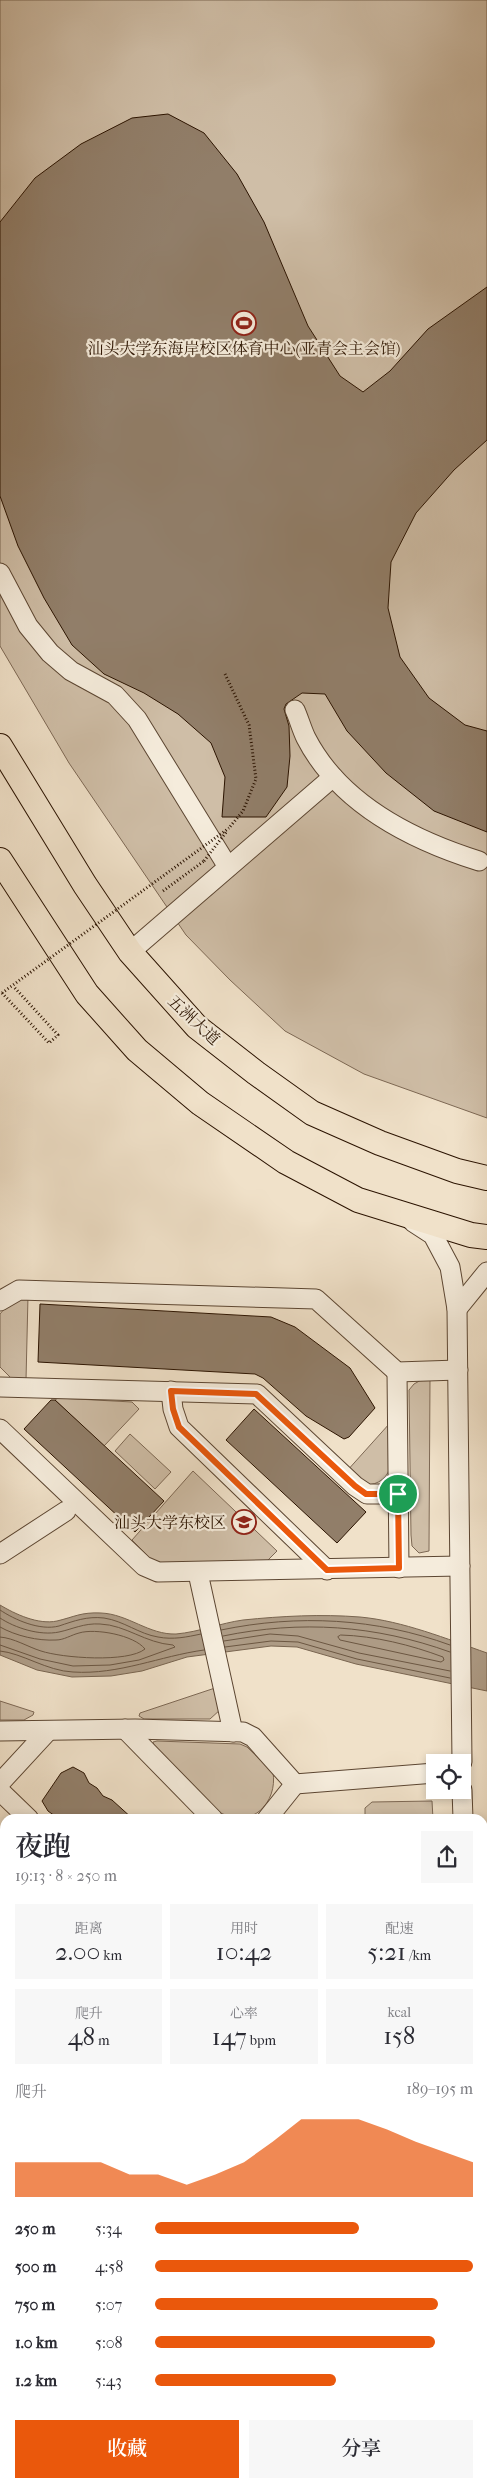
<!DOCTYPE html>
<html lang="zh">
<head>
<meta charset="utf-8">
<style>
  body { margin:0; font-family:"IM FELL French Canon","Noto Serif SC",serif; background:#f7f7f7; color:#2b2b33; height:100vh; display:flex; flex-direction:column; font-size:19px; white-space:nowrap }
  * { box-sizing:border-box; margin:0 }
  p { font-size:16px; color:#7c7c81 }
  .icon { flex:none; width:28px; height:28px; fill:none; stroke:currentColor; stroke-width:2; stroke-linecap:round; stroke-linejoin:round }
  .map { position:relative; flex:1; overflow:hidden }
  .panel { position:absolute; left:0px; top:1814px; width:488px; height:674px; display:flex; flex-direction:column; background:#fff; border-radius:15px 15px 0 0; box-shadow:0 2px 8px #0003 }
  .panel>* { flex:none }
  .tools { position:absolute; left:426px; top:1754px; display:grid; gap:10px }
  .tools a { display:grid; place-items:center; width:45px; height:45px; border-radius:0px; background:#fff; box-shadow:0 2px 8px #0003; font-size:25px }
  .pin { position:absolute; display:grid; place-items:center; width:42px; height:42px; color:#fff; margin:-21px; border:2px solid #fff; border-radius:50%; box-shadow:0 1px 5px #0007 }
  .round { display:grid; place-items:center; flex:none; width:52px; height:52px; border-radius:0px; background:#f7f7f7 }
  .head { display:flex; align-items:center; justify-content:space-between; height:85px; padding:0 15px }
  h1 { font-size:28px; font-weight:600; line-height:38px }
  .stats { display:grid; grid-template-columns:repeat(3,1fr); gap:8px; height:85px; padding:5px 15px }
  .stats div { display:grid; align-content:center; border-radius:0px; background:#f7f7f7; text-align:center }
  .stats b { font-size:25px; font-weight:600 }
  .stats small { font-size:14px; font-weight:400 }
  .stats p { font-size:14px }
  .chart { height:140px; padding:10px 15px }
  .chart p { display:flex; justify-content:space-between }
  .chart svg { width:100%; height:90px; margin-top:5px; fill:#ea580c; opacity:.7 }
  .action { display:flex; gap:10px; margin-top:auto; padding:10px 15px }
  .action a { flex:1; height:58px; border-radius:0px; background:#ea580c; color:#fff; font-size:20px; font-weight:600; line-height:58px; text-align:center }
  .action a+a { background:#f7f7f7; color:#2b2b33 }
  ul { padding:0 15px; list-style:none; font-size:16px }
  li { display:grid; grid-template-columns:80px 60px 1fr; align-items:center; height:38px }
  li i { height:12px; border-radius:6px; background:#ea580c }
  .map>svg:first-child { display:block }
</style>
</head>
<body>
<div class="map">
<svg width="487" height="2487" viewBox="0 0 487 2487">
  <rect width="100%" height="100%" fill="#f0e1c9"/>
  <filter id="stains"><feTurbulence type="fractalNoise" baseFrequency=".004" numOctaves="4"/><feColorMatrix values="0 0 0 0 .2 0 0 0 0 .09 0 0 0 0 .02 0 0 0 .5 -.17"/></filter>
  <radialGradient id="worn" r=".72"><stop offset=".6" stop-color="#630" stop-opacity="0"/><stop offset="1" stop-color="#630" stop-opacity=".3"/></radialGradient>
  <g fill="#cfbea7" stroke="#7d6854">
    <polygon points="0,0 487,0 487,1118 364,1074 285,1031 230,980 186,935 69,763 0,646"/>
    <polygon points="28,1296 26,1380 12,1379 0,1367 0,1314 11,1301"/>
    <polygon points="423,1379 430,1379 429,1551 419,1553 412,1546 411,1535 409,1390 414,1384"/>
    <polygon points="58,1398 132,1402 139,1409 104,1446 55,1400"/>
    <path d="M390 1423C391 1445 400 1480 369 1485L346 1472Z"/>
    <polygon points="130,1434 171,1472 155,1489 115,1451"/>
    <polygon points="193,1471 277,1551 266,1562 163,1566 152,1560 132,1540"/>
    <polygon points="215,1688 221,1709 210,1719 144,1719 139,1716 140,1713"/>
    <polygon points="0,1701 34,1712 33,1715 24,1720 0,1720"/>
    <path d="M157 1741 240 1744 247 1747 273 1772C278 1803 251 1830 221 1813L154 1746 153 1742Z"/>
    <polygon points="432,1801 433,1819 365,1819 365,1808 372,1802"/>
    <polygon points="482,2255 487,2255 487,2314 483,2313"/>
    <polygon points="168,2482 308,2482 308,2487 167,2487"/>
  </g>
  <path fill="#ad9b85" stroke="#796550" d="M0 1605C15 1614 38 1625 57 1621 74 1617 81 1612 101 1613 128 1614 149 1635 176 1634 199 1632 221 1623 243 1620 282 1616 321 1614 360 1617 403 1621 447 1639 487 1653V1691L356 1664 297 1647 271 1646 187 1657 142 1671 111 1676 72 1677 37 1670 0 1655Z"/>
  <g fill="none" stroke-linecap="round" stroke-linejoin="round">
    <g stroke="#6c5742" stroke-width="1">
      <path d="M0 1610C15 1620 40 1631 59 1626 74 1621 87 1616 104 1618 124 1621 139 1634 158 1637 173 1640 187 1637 201 1634"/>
      <path d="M0 1618C15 1628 40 1636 59 1632 73 1629 84 1623 100 1624 126 1625 145 1643 173 1645L175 1647 139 1660 110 1665 73 1666 40 1659 0 1645"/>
      <path d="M0 1627C16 1636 38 1641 56 1640 64 1640 71 1635 79 1633 95 1628 134 1635 145 1649 128 1663 62 1658 41 1651 28 1647 14 1638 0 1637"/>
      <path d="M221 1630C298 1614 376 1618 450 1645"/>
      <path d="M341 1635C375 1636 411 1645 443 1657L444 1660 441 1662 340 1640 338 1637Z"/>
      <path d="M223 1636C301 1620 375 1625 450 1652"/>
      <polyline points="224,1641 270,1634 298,1636 359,1653 450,1671"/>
      <polyline points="225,1647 271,1641 298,1642 357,1659 450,1678"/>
      <path d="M0 1651C22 1653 47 1671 73 1672 119 1675 160 1656 204 1650"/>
    </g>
  </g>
  <g fill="#917e69" stroke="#2b1300">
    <polygon points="168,114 204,133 237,174 264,222 308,326 340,376 363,392 390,371 428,329 487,287 487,440 454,470 416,513 391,562 388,608 400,657 429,698 465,725 487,731 487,832 434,811 386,773 347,731 325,694 302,693 286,704 284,709 289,726 290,756 287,787 266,817 222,817 225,777 211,743 178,714 144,693 104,674 72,645 44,598 18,546 0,496 0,222 35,178 81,144 132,118"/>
    <polygon points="40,1304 271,1317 295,1327 350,1368 375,1408 349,1437 344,1439 306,1416 263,1378 255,1374 38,1362"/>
    <polygon points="51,1400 55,1400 164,1501 135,1532 24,1429"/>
    <polygon points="254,1409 366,1512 337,1543 226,1440"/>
    <polygon points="73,1767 84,1773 89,1783 97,1788 103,1796 112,1800 133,1819 59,1819 48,1811 42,1801 61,1773"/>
  </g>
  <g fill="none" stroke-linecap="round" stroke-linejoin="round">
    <defs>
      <g id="minor">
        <polyline points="0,573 28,626 50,653 71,671 115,695 137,719 228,867"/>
        <path d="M295 710C299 719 302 730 306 738 340 804 412 840 479 861"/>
        <polyline points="130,952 333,777"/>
        <polyline points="413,1222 433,1235 450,1267 457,1309 462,1762"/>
        <polyline points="0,1301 19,1290 316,1299 397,1372 458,1370"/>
        <polyline points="457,1309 487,1272"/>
        <polyline points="397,1372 399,1568"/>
        <polyline points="0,1387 257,1394 355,1486 367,1494 398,1494"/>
        <polyline points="171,1391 173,1409 179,1427 327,1570"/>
        <polyline points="0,1429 144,1566 158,1572 460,1566"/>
        <polyline points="0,1554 66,1511"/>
        <polyline points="198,1573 233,1732"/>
        <polyline points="125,1729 213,1819"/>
        <polyline points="0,1731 135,1729 243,1732 253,1737 295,1784 435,1773"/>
        <polyline points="0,1783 48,1731"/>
        <polyline points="462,1790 463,1819"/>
        <polyline points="0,1791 29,1819"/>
        <polyline points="267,1819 295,1784"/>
        <polyline points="482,1875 487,1875"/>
        <polyline points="0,1923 5,1927"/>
        <polyline points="0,2041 5,2043"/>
        <polyline points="0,2195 5,2197"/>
        <polyline points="482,2247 487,2247"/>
      </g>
      <g id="major">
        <polyline points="0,746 85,885 130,952 197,1027 256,1073 312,1113 380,1143 457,1171 487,1178"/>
        <polyline points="0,860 87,994 137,1050 200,1103 286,1162 358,1200 471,1235 487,1237"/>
        <polyline points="0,2102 5,2105"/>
        <polyline points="482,2165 487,2166"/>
      </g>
    </defs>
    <use href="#minor" stroke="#5c4632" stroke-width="21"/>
    <use href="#major" stroke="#2b1300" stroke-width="26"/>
    <g stroke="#2b1300" stroke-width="3" stroke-dasharray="1 2.5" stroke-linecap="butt">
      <polyline points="225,674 249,725 256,779 243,811 229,828"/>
      <polyline points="163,891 204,861"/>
      <polyline points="2,993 49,1043 58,1035 14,987"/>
    </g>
    <use href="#minor" stroke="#f5ecdc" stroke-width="19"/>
    <use href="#major" stroke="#f0e1c9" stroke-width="24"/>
    <g stroke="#2b1300" stroke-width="3" stroke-dasharray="1 2.5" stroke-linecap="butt">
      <polyline points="204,861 227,831"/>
      <polyline points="2,993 229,828"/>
    </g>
  </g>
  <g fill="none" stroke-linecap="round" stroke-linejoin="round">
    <defs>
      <polygon id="route" points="171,1391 256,1394 355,1486 366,1494 398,1494 399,1568 327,1570 179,1427 173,1409"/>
    </defs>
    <use href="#route" stroke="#fff" stroke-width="10"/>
    <use href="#route" stroke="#ea580c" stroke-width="6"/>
  </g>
  <defs>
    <symbol id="stadium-ring" viewBox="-11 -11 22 22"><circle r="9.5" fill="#f5ecdc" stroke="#8f2418" stroke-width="1.5"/><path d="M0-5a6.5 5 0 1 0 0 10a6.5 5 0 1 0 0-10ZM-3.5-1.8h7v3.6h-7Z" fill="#8f2418"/></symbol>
    <symbol id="university-ring" viewBox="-11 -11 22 22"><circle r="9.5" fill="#f5ecdc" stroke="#8f2418" stroke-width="1.5"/><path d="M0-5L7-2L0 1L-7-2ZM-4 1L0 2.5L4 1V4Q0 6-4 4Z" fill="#8f2418"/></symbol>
  </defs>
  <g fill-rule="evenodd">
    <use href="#stadium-ring" x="230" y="309" width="28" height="28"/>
    <use href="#university-ring" x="230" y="1508" width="28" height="28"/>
  </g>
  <g text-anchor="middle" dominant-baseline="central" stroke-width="4.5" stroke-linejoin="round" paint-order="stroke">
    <g font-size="16" fill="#2b1300" stroke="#f5ecdc">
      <text x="244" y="348">汕头大学东海岸校区体育中心(亚青会主会馆)</text>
      <text x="226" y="1522" text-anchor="end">汕头大学东校区</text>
    </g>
    <g font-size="16" fill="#2b1300" stroke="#f5ecdc">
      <text transform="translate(194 1020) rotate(43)">五洲大道</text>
    </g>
  </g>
  <rect width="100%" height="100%" filter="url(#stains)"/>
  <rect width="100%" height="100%" fill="url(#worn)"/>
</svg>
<div class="tools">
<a><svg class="icon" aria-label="locate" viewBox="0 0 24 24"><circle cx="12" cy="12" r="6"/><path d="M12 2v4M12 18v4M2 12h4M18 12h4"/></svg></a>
</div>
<div class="pin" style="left:398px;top:1494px;background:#1e9e55"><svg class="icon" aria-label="arrive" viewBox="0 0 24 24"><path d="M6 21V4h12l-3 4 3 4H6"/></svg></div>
<section class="panel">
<div class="head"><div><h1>夜跑</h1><p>19:13 · 8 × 250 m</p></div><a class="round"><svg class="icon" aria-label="share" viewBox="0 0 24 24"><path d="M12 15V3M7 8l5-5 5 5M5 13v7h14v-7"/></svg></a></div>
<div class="stats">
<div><p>距离</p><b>2.00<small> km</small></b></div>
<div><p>用时</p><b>10:42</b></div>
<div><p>配速</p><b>5:21<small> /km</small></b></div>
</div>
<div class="stats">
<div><p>爬升</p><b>48<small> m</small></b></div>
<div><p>心率</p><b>147<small> bpm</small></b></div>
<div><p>kcal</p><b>158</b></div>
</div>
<div class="chart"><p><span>爬升</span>189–195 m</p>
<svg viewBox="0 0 160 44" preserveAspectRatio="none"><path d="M0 44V27L10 27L20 27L30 27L40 33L50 33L60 38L70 33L80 27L90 17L100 6L110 6L120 6L130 11L140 17L150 22L160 27V44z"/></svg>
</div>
<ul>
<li><b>250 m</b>5:34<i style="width:64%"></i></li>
<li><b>500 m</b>4:58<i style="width:100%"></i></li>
<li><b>750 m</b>5:07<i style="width:89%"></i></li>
<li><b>1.0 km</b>5:08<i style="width:88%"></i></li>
<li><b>1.2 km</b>5:43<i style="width:57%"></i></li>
</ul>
<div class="action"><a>收藏</a><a>分享</a></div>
</section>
</div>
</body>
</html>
